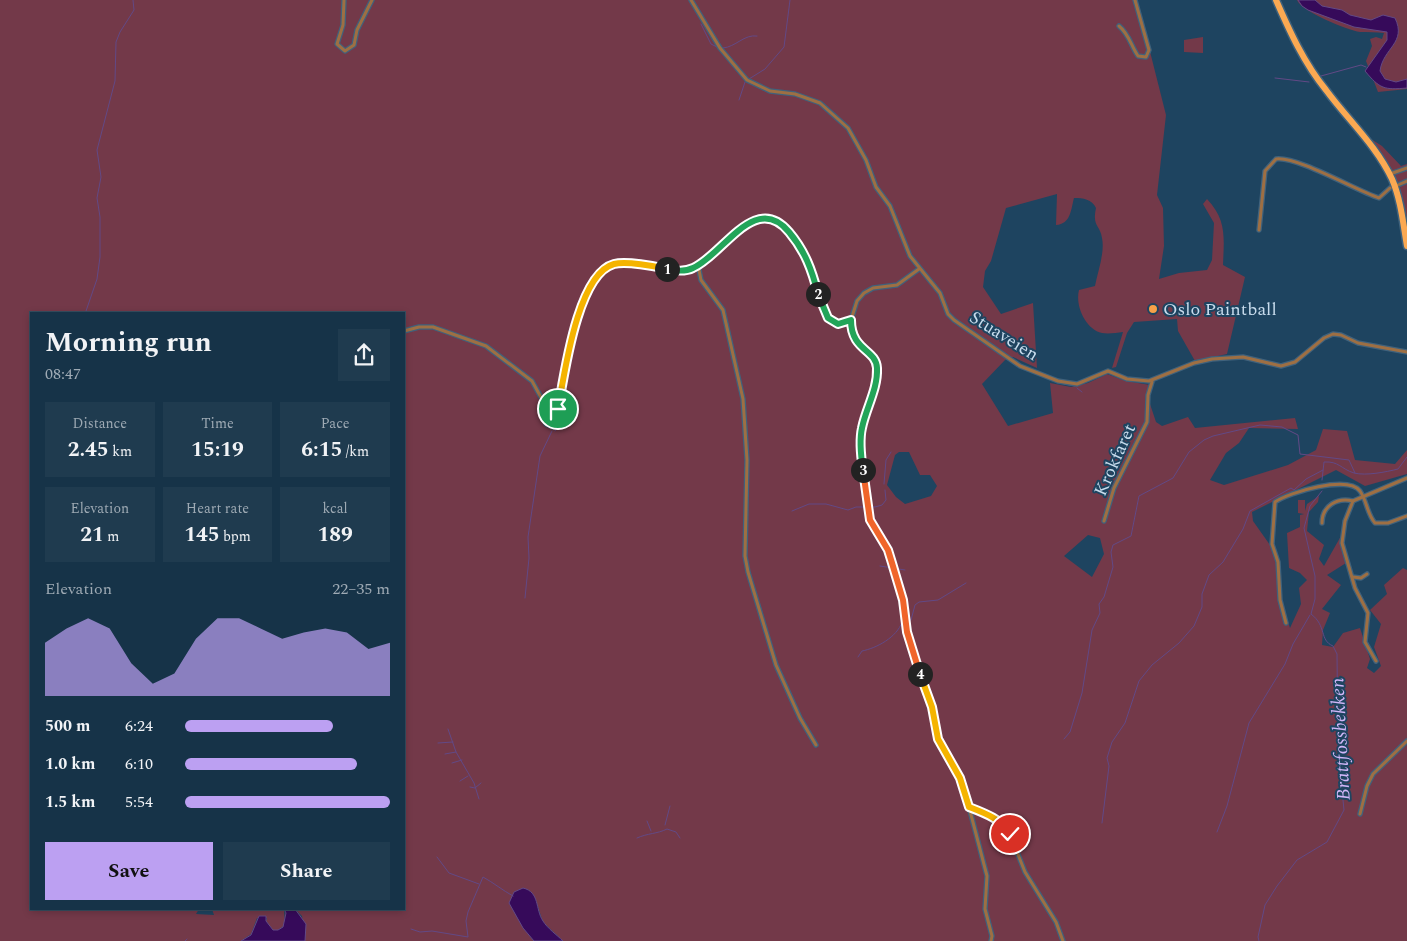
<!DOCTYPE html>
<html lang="en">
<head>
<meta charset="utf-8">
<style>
  body { margin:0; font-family:Spectral,serif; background:#1f3b4f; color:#f1f3f6; height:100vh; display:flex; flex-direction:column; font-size:19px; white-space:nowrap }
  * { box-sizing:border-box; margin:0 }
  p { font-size:16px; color:#9eaab4 }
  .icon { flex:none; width:28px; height:28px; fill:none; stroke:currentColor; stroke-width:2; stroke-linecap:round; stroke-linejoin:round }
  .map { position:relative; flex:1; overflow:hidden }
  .side { position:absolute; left:30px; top:312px; width:375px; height:598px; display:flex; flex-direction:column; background:#163348; border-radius:0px; box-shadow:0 2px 8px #0003,0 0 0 1px #354e60 }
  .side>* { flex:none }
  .pin { position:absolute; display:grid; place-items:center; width:42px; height:42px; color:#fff; margin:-21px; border:2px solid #fff; border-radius:50%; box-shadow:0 1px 5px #0007 }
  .km { position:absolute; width:25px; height:25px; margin:-12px; border-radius:50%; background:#222; color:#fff; font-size:14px; line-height:25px; text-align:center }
  .round { display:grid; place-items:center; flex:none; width:52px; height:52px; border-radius:0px; background:#1f3b4f }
  .overview { display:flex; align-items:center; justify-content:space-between; height:85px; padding:0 15px }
  h1 { font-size:28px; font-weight:700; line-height:38px }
  .stats { display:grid; grid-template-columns:repeat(3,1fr); gap:8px; height:85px; padding:5px 15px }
  .stats div { display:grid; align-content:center; border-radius:0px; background:#1f3b4f; text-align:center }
  .stats b { font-size:21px; font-weight:700 }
  .stats small { font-size:14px; font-weight:400 }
  .stats p { font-size:14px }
  .chart { height:140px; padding:10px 15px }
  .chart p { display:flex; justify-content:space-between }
  .chart svg { width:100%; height:90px; margin-top:5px; fill:#bca0f2; opacity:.7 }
  .action { display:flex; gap:10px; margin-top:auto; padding:10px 15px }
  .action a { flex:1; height:58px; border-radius:0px; background:#bca0f2; color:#111; font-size:20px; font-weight:700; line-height:58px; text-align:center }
  .action a+a { background:#1f3b4f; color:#f1f3f6 }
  ul { padding:0 15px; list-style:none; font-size:16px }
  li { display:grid; grid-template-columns:80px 60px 1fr; align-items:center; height:38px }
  li i { height:12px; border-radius:6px; background:#bca0f2 }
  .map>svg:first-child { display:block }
</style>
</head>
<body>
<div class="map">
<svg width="1407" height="941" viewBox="0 0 1407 941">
  <rect width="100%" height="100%" fill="#1e4460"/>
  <g fill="#733949" fill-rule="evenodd">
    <path d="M0 0H1137L1166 115 1157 195 1163 208 1164 246 1159 279 1179 273 1207 270 1212 260 1214 223 1203 204 1207 199C1227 220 1224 238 1223 265L1245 277 1227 354 1195 361 1178 331 1177 319 1134 322 1127 333 1116 367 1112 368 1123 332C1116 333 1108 334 1102 333 1085 329 1075 305 1079 290L1095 286C1098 271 1105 252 1102 238 1100 224 1092 227 1096 208 1092 199 1083 198 1074 198 1071 209 1071 224 1056 225L1057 194 1006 208 991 261 985 271 983 287 1001 314 1033 303 1037 368 1013 357 1005 360 982 384 1008 426 1053 413 1050 383 1071 387 1088 383 1107 374 1126 381 1150 385 1149 401 1156 422 1162 426 1188 417 1195 428 1295 418 1298 429 1249 428 1239 443 1226 453 1210 480 1224 485 1288 465 1316 450 1323 429 1347 431 1355 460 1395 464 1407 450V474L1365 486 1336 470 1252 512 1253 521 1270 545 1277 563 1279 595 1290 628 1301 604 1299 588 1307 580 1300 573 1289 568 1287 533 1300 527V515L1304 514 1298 513V500H1305V511L1307 504 1319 496 1318 502 1309 512 1307 531 1324 545 1319 559 1324 566 1341 536 1346 563 1327 575 1341 585 1322 609 1330 613 1323 630 1322 645 1333 647 1343 633 1360 628 1370 659 1367 668 1374 673 1381 666 1374 647 1381 624 1370 610 1387 594 1384 585 1403 568 1407 570V941H563L543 922 535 898 515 892C510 908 524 929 534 941H305L302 916 295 909H404V314H31V909H199L196 914 214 915 212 909H284L285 925 278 930H273L266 921 267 918H257L251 934 241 941H0ZM899 452H909L920 475H930L937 486 931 496 905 504 896 497 887 485 895 455ZM1088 535 1100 538 1104 554 1092 577 1064 556Z"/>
    <path d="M1297 0H1407V89L1378 92 1366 61 1372 46 1370 39 1376 37 1382 39 1384 33C1376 32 1368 32 1360 32 1347 30 1301 11 1297 0Z"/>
    <polygon points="1203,37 1203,53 1184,52 1184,40"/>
    <path d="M1371 139 1382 146 1401 166 1407 164V220C1403 189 1388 165 1371 139Z"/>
  </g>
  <g fill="#360a5a" stroke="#624986">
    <path d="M1298 0H1315L1322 6 1342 10 1350 15 1371 20 1383 15 1395 18C1407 43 1383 48 1380 71L1385 79 1396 82 1407 79V88C1384 90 1380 89 1365 71L1387 40V32L1354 27 1308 10 1302 6Z"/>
    <path d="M523 888C540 892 535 909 543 921 547 928 557 935 563 941H534L523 928 509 903 514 892Z"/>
    <polygon points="284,909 295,909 306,924 305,941 241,941 251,935 259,916 266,916 266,921 273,930 278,930 283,927 286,913"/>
  </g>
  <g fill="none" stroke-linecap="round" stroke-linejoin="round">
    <g stroke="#624986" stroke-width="1">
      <polyline points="701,24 711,44 719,48"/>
      <path d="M723 48C736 47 744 34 757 36"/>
      <polyline points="1321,76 1361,65 1366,67"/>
      <polyline points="1275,78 1309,82"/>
      <polyline points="749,79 765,69 784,47 790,0"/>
      <polyline points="739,100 745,82"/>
      <polyline points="85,314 97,279 100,257 100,217 97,198 101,177 97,150 115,81 116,42 120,32 134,10 133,0"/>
      <polyline points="1064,384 1075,386"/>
      <polyline points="1077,388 1082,392"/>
      <polyline points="555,431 559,425 568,366"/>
      <path d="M1322 480 1324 462C1339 461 1341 469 1354 473 1366 476 1386 472 1398 469L1407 457"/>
      <polyline points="884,484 886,460 891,452"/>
      <polyline points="792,511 809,504 826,504 848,510 856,507 875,507 882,505 886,500 885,490"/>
      <polyline points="880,566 905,570"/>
      <polyline points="525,598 529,558 528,537 540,456 552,431"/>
      <path d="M858 657 862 651C877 648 897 637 902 622L911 620 915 605 919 602 938 600 966 583"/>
      <polyline points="448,729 456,752 474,783 479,799"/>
      <polyline points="1064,739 1070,732 1082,693 1092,630 1100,613 1099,604 1104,597 1113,567 1111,552 1113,545 1131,536 1139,496 1173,478 1189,452 1204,440 1213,436 1260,425 1282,427 1298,435 1300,454 1349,460 1355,473"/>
      <polyline points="438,743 453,742"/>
      <polyline points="445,754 456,752"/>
      <polyline points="452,763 462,760"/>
      <polyline points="460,781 468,776"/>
      <polyline points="470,787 475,788 481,783"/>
      <polyline points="647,821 651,831"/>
      <polyline points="1102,823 1109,766 1107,758 1112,742 1125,723 1139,681 1152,665 1179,643 1194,626 1202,607 1202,594 1209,575 1223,562 1243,529 1250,511 1291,488 1294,490 1306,479 1323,470"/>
      <polyline points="665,825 670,806"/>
      <polyline points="1217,832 1227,806 1249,723 1285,664 1293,644 1310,615"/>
      <path d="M637 838C648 833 657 834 667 829L676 832 680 838"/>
      <polyline points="437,857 449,873 479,884"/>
      <path d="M411 929 420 932 432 931 468 937 466 921 468 912 483 877C494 883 502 890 513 896"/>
      <polyline points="185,941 187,939"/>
      <path d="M1259 941 1258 937 1265 905 1277 886 1297 860 1327 842 1344 810 1342 790 1345 778 1338 749 1337 654 1333 646C1319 640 1327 626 1311 614L1315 599V576L1304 528 1310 506 1322 491"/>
    </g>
    <defs>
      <g id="minor">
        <polyline points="344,0 343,25 337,44 345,51 354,45 357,30 372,0"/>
        <polyline points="691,0 720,48 747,80 770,91 795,94 820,103 848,128 866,160 876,187 890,206 910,256 940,293 948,314 954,320 1020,366 1058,381 1077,384 1108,371 1127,379 1149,381 1194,363 1212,359 1243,357 1281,366 1295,362 1324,338 1333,334 1341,335 1358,343 1407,352"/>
        <path d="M1119 26C1129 34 1131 46 1138 56L1146 57 1149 50 1135 0"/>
        <polyline points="1390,174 1407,168"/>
        <polyline points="1398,185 1407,181"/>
        <path d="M1259 230 1265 171 1276 159C1297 156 1355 190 1379 198L1390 188"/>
        <polyline points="698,265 701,280 723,310 743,399 747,460 745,556 748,572 776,665 800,718 816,745"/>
        <polyline points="919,269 897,285 873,288 864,293 857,301 851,320 855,339 873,357 877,368 873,398 861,431 866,507 870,520 888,550 896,574 912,650 932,707 938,739 960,778 969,807 987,876 985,909 992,936 991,941"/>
        <path d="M404 331 419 327H433L486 346 532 381 543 401 546 424 553 427 556 423C563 377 569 309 601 273 622 249 668 278 692 269 717 260 750 202 780 222 801 238 811 267 817 291 820 300 821 308 826 316 829 320 833 322 838 324L851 320"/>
        <polyline points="1104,521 1114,488 1147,422 1148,395 1152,382"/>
        <path d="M1322 523C1322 506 1337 497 1353 501"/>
        <polyline points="1353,577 1361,578 1367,574"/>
        <path d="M1286 623 1280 600 1278 562 1272 544 1275 502C1289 492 1348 475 1360 491 1367 501 1367 514 1375 523H1388L1407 516"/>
        <polyline points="1376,661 1365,642 1368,613 1355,588 1342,543 1345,521 1353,501 1407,478"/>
        <polyline points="970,807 1007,827 1025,872 1056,922 1063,941"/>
        <polyline points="1360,814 1367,786 1373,774 1407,741"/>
      </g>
      <path id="trunk" d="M1276 0C1290 32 1304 63 1326 90 1348 120 1376 145 1392 179 1401 200 1403 223 1407 246"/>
    </defs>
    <use href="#minor" stroke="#40627c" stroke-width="5.5"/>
    <use href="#trunk" stroke="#40627c" stroke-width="9"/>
    <use href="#minor" stroke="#9e6f43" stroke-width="3"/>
    <use href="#trunk" stroke="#fba952" stroke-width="6"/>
  </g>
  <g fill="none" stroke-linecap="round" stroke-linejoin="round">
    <defs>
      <path id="split-1" d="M558 409C564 377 577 274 614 264 626 261 655 266 667 269"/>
      <path id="split-2" d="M667 269C676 271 685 272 693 268 723 255 755 191 789 232 805 251 812 270 818 294"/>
      <path id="split-3" d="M818 294 828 318 838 324 851 320C851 351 876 349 877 368 878 389 866 408 862 428 859 441 861 457 863 470"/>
      <polyline id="split-4" points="863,470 870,520 888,550 892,563 903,600 907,632 920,674"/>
      <path id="split-5" d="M920 674 932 707 938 739 960 778 969 807C982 812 1004 820 1010 834"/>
    </defs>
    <use href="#split-1" stroke="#fff" stroke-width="10"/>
    <use href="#split-2" stroke="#fff" stroke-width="10"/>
    <use href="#split-3" stroke="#fff" stroke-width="10"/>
    <use href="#split-4" stroke="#fff" stroke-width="10"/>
    <use href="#split-5" stroke="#fff" stroke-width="10"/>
    <use href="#split-1" stroke="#f5b400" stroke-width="6"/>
    <use href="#split-2" stroke="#22a559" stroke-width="6"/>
    <use href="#split-3" stroke="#22a559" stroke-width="6"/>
    <use href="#split-4" stroke="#f0652b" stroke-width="6"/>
    <use href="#split-5" stroke="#f5b400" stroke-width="6"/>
  </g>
  <circle fill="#f7a149" stroke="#1e4460" stroke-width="2" cx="1153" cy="309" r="5"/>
  <g text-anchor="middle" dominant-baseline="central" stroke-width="4" stroke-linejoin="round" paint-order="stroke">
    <g font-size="18" fill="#c8dced" stroke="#1e4460" text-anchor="start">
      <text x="1163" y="309">Oslo Paintball</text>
    </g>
    <g font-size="18" fill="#c8dced" stroke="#1e4460">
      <text transform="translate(1004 336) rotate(32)">Stuaveien</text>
      <text transform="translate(1115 460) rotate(-66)">Krokfaret</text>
    </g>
    <g font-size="19" font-style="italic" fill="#d1b6f8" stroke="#1e4460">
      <text transform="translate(1341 739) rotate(-93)">Brattfossbekken</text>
    </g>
  </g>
</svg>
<div class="pin" style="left:558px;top:409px;background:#1e9e55"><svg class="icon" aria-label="arrive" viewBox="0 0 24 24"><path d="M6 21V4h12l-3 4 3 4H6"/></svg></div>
<div class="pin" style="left:1010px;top:834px;background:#d93025"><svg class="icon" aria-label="check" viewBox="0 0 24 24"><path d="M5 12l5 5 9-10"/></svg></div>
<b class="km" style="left:667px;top:269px">1</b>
<b class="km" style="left:818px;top:294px">2</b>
<b class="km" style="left:863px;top:470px">3</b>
<b class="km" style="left:920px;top:674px">4</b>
<section class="side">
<div class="overview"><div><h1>Morning run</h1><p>08:47</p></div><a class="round"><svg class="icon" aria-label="share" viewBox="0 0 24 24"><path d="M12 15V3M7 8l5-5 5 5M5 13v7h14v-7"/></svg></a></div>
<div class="stats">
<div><p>Distance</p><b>2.45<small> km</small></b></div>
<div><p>Time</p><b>15:19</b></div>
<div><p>Pace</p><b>6:15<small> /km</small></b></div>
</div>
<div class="stats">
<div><p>Elevation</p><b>21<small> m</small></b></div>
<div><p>Heart rate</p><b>145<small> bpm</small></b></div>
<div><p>kcal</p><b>189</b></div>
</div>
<div class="chart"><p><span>Elevation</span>22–35 m</p>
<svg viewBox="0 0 160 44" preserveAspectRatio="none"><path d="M0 44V18L10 11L20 6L30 11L40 28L50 38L60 33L70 16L80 6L90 6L100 11L110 16L120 13L130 11L140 13L150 21L160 18V44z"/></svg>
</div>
<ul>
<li><b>500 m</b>6:24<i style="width:72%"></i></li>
<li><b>1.0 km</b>6:10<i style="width:84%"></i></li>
<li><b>1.5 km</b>5:54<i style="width:100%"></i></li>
</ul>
<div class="action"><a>Save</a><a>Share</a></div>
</section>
</div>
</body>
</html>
